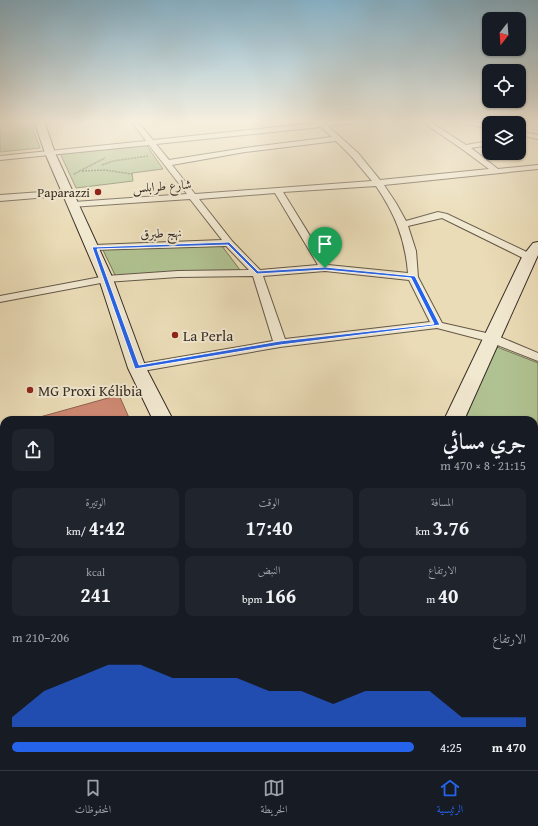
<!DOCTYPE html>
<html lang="ar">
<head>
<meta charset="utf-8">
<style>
  body { margin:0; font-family:"Gentium Book Plus",Amiri,serif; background:#20242c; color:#f1f3f6; direction:rtl; height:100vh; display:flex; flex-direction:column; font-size:15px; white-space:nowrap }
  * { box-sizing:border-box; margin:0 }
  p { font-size:13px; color:#9ea1a6 }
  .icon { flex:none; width:22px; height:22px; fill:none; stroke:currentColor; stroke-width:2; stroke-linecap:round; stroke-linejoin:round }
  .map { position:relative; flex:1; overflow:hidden; direction:ltr }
  .side { position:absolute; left:0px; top:416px; width:538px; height:354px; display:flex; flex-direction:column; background:#171b24; border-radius:12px 12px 0 0; box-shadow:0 1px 3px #0004; direction:rtl }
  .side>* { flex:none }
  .needle { width:26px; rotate:197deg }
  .tools { position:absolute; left:482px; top:12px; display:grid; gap:8px }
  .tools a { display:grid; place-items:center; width:44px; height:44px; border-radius:8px; background:#171b24; box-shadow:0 1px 3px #0004; font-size:20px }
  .pin { position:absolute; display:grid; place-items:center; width:34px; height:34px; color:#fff; margin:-41px -17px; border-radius:50% 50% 50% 0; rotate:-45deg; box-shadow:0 0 4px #0007 }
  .pin .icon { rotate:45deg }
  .round { display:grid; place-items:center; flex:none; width:42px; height:42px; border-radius:8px; background:#20242c }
  .summary { display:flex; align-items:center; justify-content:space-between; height:68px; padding:0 12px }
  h1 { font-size:22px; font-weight:600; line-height:30px }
  .figures { display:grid; grid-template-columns:repeat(3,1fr); gap:6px; height:68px; padding:4px 12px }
  .figures div { display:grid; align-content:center; border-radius:8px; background:#20242c; text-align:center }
  .figures b { font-size:20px; font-weight:600 }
  .figures small { font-size:11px; font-weight:400 }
  .figures p { font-size:11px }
  .chart { height:112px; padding:8px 12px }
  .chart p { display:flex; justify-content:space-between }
  .chart svg { width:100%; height:72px; margin-top:4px; fill:#2563eb; opacity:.7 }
  ul { padding:0 12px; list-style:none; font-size:13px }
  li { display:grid; grid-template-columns:64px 48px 1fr; align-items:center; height:30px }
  li i { height:10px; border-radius:5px; background:#2563eb }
  .menu { display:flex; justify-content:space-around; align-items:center; height:56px; border-top:1px solid #363941; background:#171b24; font-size:11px; color:#9ea1a6 }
  .menu a { display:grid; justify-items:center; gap:2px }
  .menu .selected { color:#2563eb }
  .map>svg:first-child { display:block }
</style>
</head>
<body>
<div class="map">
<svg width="538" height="770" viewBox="0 0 538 770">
  <rect width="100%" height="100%" fill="#eadcb7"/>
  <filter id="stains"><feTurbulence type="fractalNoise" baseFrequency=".005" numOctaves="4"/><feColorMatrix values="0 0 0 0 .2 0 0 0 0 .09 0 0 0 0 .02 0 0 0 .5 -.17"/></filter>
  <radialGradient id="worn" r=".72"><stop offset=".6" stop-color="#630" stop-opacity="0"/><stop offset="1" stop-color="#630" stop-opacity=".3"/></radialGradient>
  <g fill="#b1c292" stroke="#74775a">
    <polygon points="0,121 30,121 40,148 0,152"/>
    <polygon points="145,143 163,169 132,173 133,181 76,188 60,153"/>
    <polygon points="219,242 240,270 116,277 102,248"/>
    <polygon points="497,347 538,363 538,770 486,770 482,766 534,766 534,420 465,420 485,370"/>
  </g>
  <polygon fill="#cd8872" stroke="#905f50" points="119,395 130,420 29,420"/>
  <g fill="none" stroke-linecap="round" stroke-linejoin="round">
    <defs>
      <g id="lane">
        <rect x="20" y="766" width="10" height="4"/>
        <polygon points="126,766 139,766 137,770 125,770"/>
      </g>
      <g id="street">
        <path d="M131 121H137L153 140 317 123 316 121 324 122 360 121 357 123 328 126 358 153 380 180 489 169 462 149 421 121H429L466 145 489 141V145L471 148 498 169 538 165V169L384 185 396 203 406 221 438 212 447 214 533 255 534 257 533 259H525L442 218 408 226 416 251 418 277 442 323 495 335 538 353V361L487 341 437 328 280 347 137 372 133 371 131 368 133 365 273 341 253 276 178 277 106 282 0 302V296L106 276 178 271 249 270 226 246 91 250 89 248 94 245 222 240 190 199 71 207 70 205 74 202 187 194 149 145 0 160V156L146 141ZM321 127 332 137 245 148 169 160 156 144ZM336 141 352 157 372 181 195 194 172 165 245 152ZM376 186C395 214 405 238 408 273L328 265 283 192ZM275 193 318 265 260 270 232 241 199 199ZM325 271 409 280 430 322 285 339 263 276Z"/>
        <polygon points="458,121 470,121 489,125 489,129"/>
        <polygon points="519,131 538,135 538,139 519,135"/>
        <polygon points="69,190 72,191 72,195 0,201 0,195"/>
      </g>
      <g id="secondary">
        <polygon points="34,121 44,121 55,153 113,279 146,368 173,420 153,420 128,368 99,279 45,153"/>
        <polygon points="538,242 538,255 464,420 444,420 522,257 533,243"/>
        <polygon points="0,492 4,493 4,521 0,519"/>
        <polygon points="4,534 4,554 0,555 0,535"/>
        <polygon points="404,766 436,766 437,770 406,770"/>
      </g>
    </defs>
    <use href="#lane" stroke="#635848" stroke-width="2"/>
    <use href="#street" stroke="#635848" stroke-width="2"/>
    <use href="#secondary" stroke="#362c23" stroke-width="2"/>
    <g stroke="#362c23" stroke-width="1.5" stroke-dasharray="0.5 1" stroke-linecap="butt">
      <polyline points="102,165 113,161 148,156"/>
      <polyline points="82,171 105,170 132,174"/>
      <polyline points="74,174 105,158"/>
    </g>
    <polyline stroke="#362c23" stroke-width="3" stroke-dasharray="1 2.5" stroke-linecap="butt" points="534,531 538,532"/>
    <use href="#lane" fill="#f1e8d0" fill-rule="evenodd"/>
    <use href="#street" fill="#f1e8d0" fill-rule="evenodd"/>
    <use href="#secondary" fill="#f1e8d0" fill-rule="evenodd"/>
  </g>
  <linearGradient id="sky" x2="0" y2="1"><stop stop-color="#88b7d0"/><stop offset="0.53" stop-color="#f6efdf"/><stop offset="1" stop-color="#f6efdf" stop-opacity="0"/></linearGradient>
  <rect width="538" height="229" fill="url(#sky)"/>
  <path fill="#2563eb" stroke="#fff" fill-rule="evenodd" d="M229 242 258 271 325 267 415 276 440 325 280 345 135 369 92 247ZM228 245 257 274 325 270 411 278 434 324 280 341 139 365 97 249Z"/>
  <g fill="#8f2418" stroke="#f1e8d0" stroke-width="1.5">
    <circle cx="98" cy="192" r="4"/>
    <circle cx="175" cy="335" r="4"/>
    <circle cx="30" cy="390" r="4"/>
  </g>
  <g text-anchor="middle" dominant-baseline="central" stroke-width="4" stroke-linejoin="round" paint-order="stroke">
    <g font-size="13" fill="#362c23" stroke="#f1e8d0">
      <text transform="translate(162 186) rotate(-4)">شارع طرابلس</text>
      <text transform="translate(161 233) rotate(-2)">نهج طبرق</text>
    </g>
    <g font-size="13" fill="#362c23" stroke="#f1e8d0" text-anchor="end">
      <text x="90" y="192">Paparazzi</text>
    </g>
    <g font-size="15" fill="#362c23" stroke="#f1e8d0" text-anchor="start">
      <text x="183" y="335">La Perla</text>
      <text x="38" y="390">MG Proxi Kélibia</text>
    </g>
  </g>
  <rect width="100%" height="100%" filter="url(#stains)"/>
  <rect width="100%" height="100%" fill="url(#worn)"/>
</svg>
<div class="tools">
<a><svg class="needle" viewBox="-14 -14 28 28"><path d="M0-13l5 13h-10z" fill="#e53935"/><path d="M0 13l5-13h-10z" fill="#9ea1a6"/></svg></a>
<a><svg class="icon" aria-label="locate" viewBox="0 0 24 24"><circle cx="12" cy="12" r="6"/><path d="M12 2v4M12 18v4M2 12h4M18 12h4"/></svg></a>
<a><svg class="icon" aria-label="layers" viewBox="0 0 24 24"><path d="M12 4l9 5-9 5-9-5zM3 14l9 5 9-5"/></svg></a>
</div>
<div class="pin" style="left:325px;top:268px;background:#1e9e55"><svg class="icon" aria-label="arrive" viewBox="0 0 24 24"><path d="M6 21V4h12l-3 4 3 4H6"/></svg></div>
<section class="side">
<div class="summary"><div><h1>جري مسائي</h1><p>21:15 · 8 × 470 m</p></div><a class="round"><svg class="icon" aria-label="share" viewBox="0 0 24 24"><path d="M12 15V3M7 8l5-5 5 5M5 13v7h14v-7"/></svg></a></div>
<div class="figures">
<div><p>المسافة</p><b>3.76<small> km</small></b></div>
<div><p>الوقت</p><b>17:40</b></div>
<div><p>الوتيرة</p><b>4:42<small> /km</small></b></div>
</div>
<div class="figures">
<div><p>الارتفاع</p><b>40<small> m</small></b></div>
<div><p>النبض</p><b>166<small> bpm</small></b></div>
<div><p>kcal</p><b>241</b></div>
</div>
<div class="chart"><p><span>الارتفاع</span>206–210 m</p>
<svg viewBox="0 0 160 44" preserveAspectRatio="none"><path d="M0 44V38L10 22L20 14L30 6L40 6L50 14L60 14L70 14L80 22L90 22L100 30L110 22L120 22L130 22L140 38L150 38L160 38V44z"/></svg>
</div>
<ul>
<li><b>470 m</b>4:25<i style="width:100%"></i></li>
</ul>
</section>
</div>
<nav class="menu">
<a class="selected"><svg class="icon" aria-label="home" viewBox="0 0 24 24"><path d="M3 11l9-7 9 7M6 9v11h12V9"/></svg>الرئيسية</a>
<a><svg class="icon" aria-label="map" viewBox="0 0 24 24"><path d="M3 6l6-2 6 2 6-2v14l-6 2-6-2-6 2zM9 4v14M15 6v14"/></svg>الخريطة</a>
<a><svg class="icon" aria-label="saved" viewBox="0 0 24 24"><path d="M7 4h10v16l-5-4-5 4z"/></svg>المحفوظات</a>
</nav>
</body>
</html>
